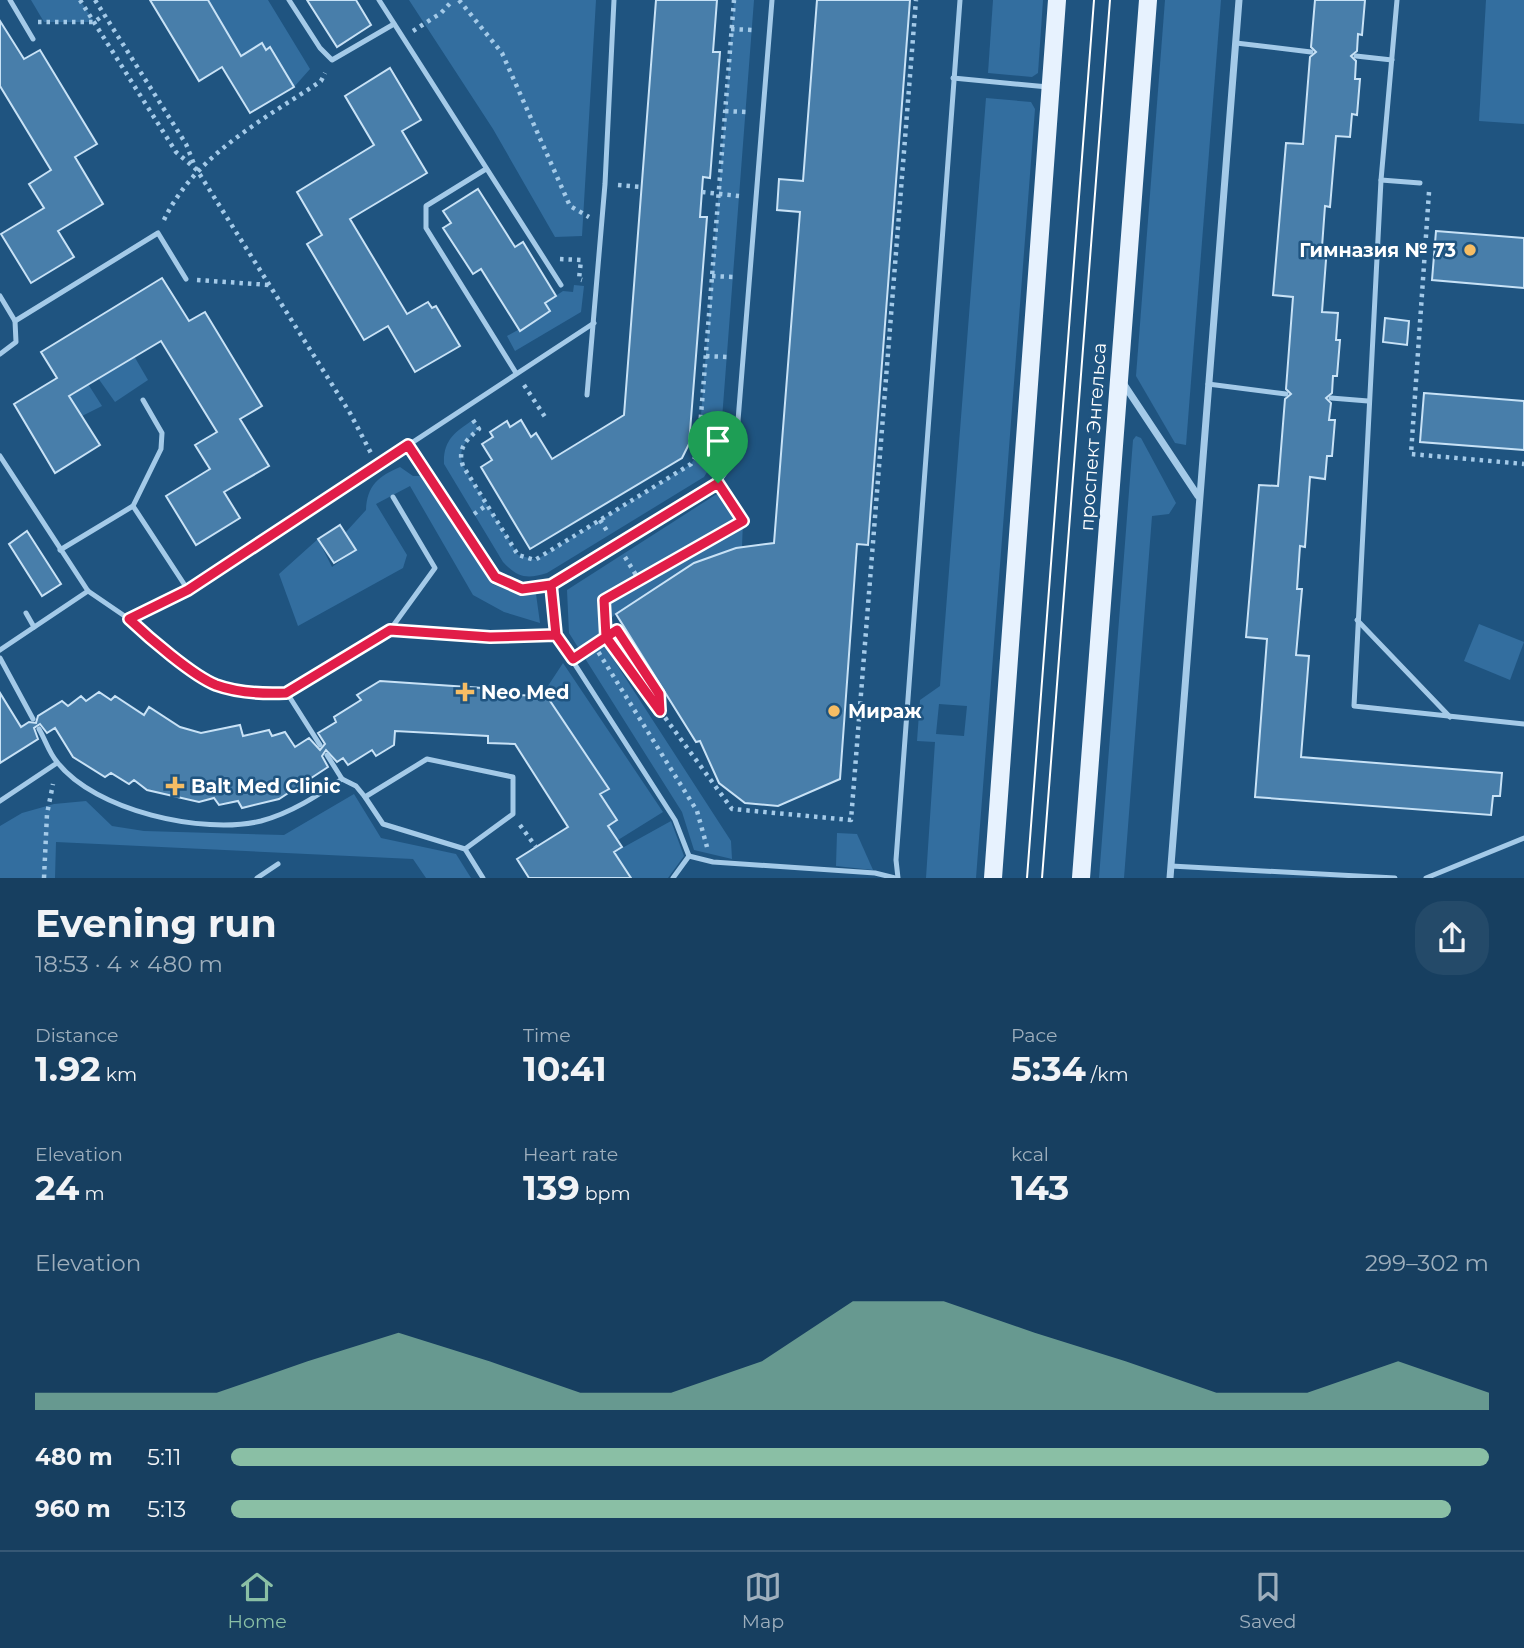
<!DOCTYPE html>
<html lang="en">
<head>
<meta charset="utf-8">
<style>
  body { margin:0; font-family:Montserrat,sans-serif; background:#244a69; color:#f1f3f6; height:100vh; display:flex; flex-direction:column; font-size:26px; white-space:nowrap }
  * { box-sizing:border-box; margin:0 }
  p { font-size:23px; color:#9eafbd }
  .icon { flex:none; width:38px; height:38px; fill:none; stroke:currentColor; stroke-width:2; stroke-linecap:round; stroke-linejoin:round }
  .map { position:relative; height:878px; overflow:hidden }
  .sheet { display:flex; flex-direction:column; background:#173f60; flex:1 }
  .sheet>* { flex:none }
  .pin { position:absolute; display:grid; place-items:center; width:60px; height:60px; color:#fff; margin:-72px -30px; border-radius:50% 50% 50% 0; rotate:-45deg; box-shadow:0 0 7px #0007 }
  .pin .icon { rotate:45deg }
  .round { display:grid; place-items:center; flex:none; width:74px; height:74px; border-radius:28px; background:#244a69 }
  .headline { display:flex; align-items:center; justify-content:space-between; height:119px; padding:0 35px }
  h1 { font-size:38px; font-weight:700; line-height:52px }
  .figures { display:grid; grid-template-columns:repeat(3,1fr); gap:10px; height:119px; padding:7px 35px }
  .figures div { display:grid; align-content:center }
  .figures b { font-size:35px; font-weight:700 }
  .figures small { font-size:19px; font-weight:400 }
  .figures p { font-size:19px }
  .chart { height:196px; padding:14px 35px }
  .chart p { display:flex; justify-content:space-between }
  .chart svg { width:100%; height:126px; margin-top:7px; fill:#8abfa5; opacity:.7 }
  ul { padding:0 35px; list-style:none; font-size:23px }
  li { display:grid; grid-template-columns:112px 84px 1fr; align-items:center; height:52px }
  li i { height:18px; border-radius:9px; background:#8abfa5 }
  .menu { display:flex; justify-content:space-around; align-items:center; height:98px; border-top:2px solid #365875; background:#173f60; font-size:19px; color:#9eafbd }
  .menu a { display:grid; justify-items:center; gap:4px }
  .menu .current { color:#8abfa5 }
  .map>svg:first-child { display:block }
</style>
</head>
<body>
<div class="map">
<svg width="1524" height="878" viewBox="0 0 1524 878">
  <rect width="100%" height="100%" fill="#1f5480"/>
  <g fill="#336e9f" fill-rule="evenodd">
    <polygon points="31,0 80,0 94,22 44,22"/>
    <polygon points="208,0 268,0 310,69 294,87 270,48 266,50 262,43 241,56"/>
    <polygon points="409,0 596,0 582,236 555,237 493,129"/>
    <path d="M734 0H754L721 432 715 459 704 477 547 573C527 579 518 578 503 562L444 464C443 440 455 432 473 420L479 429C466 440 457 449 463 466L518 555 536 560 691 464 698 453Z"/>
    <polygon points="993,0 1043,0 1038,73 1032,77 988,73"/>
    <polygon points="1165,0 1221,0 1186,445 1175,443 1136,376"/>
    <polygon points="1486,0 1524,0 1524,124 1479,121"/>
    <path d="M986 98 1031 102 1035 109 976 878H926L935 742 917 741 920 700 940 686ZM939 704 967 706 964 736 936 734Z"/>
    <polygon points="574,285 584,286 581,312 515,351 507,336 550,312 545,303 563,291 573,292"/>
    <polygon points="134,356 148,380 115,402 98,378"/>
    <polygon points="88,384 102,406 82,416 69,396"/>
    <polygon points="1136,436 1141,438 1176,503 1169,514 1152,516 1124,878 1099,878 1133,440"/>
    <path d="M400 467 413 476H422L492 584 520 595 536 594 540 623 504 612 473 595 410 486 376 504 407 555 403 568 298 626 279 574 318 539 332 567 355 550 345 533 366 510C367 485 379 476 400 467Z"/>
    <polygon points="723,490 743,521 742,547 694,563 616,614 605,623 606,648 731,841 732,859 694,850 682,812 569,633 567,590"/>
    <polygon points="1479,624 1524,642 1510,680 1464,661"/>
    <polygon points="563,663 663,812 618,840 608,826 617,820 601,794 609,789 544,692"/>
    <polygon points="354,794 381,838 456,854 471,878 426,878 413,859 56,842 55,878 0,878 0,826 22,813 54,804 86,801 112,826 144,831 284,835"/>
    <polygon points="671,821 684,856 668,878 620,878 628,873 615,852"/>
    <polygon points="837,833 857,834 873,870 836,866"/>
  </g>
  <g fill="#487eaa" stroke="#c8e2f6" stroke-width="2">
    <polygon points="150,0 208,0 241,56 262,43 266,50 270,47 294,87 250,113 222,67 199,81"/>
    <polygon points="307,0 356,0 371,25 337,47"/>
    <polygon points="656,0 717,0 713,52 720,52 710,178 703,177 700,217 707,217 689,444 682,458 530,549 481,467 492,460 482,444 493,437 490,432 507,421 510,427 521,420 531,437 536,433 552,459 624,415"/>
    <polygon points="817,0 910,0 868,545 857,544 840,779 778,806 745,803 719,783 700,741 696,742 616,614 694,563 736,548 774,543 800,212 777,210 779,179 803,181"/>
    <polygon points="1315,0 1365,0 1362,35 1358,34 1357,51 1351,56 1356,61 1355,79 1360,79 1357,115 1352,114 1350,137 1336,136 1330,207 1325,206 1322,247 1327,247 1322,312 1338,313 1336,340 1340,340 1337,376 1333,376 1332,393 1326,398 1331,403 1329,420 1335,420 1332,456 1327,456 1325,479 1310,477 1305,547 1300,546 1297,589 1302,589 1296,655 1309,656 1301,757 1502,773 1500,796 1493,796 1491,815 1255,797 1267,639 1246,637 1259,485 1278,486 1285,399 1291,394 1286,389 1293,297 1273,295 1286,143 1303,144 1310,57 1316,52 1311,47"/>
    <polygon points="0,21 24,59 40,50 97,144 75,157 103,204 58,231 74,257 31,283 1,234 44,208 29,184 51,170 0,86"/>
    <polygon points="390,68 421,120 402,131 427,173 350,219 407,314 428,302 432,308 436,306 460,346 415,372 388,326 364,340 307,244 322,235 297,192 374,145 345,96"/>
    <polygon points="478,189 515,247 523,242 556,296 545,303 550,311 520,331 481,269 473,274 443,228 451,223 443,211"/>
    <polygon points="1436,231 1524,238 1524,288 1432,280"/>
    <polygon points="162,278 189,321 205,312 262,406 240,419 269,466 224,492 240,518 196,545 166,496 210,469 195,445 217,432 161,341 69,396 100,445 55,473 14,404 57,378 41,352"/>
    <polygon points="1385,318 1409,321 1407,345 1383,342"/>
    <polygon points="1424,393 1524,401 1524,450 1420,442"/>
    <polygon points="340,525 356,550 334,563 318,539"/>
    <polygon points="27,531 61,584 42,596 9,544"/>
    <polygon points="380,681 497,689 497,694 538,696 544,692 609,789 600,794 617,820 608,826 622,847 614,852 631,878 529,878 517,859 568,827 515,744 488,743 488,736 395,731 394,745 376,756 372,750 348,765 343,758 337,762 326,750 322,756 328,767 279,799 242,808 238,801 219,805 214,798 199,802 147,790 134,780 129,784 111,773 105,777 73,757 55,728 47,733 40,724 34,728 38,739 0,763 0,693 21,727 29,722 36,723 38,716 62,701 68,706 81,696 86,701 99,692 111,700 115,696 144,715 149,707 180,727 201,733 240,725 243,736 269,730 272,736 285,732 295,747 309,738 320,750 325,744 318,733 336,722 334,717 361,700 357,695"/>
  </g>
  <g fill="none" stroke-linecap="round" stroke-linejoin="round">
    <g stroke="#a4cae8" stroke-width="4.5" stroke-dasharray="3.5 5" stroke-linecap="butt">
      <polyline points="80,0 176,152 197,170 350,413 372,455"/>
      <polyline points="95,0 186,144 196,169"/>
      <polyline points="459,0 502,53 570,206 589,217"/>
      <polyline points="38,22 94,22 104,15"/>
      <polyline points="731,29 752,30"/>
      <polyline points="413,31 441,13 453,0"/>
      <polyline points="725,111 746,112"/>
      <polyline points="618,185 642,187"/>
      <polyline points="702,192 739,196"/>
      <polyline points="1429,192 1411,454 1524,464"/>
      <path d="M164 220C195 155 263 120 321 81L325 73"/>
      <polyline points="560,259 581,260 579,279 582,280"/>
      <polyline points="712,276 733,277"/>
      <polyline points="197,280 269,285"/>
      <polyline points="706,356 727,357"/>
      <polyline points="524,385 547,420"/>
      <path d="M473 420 479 429C466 440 457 449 463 466L518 555 535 560 691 464 698 453 734 0"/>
      <polyline points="474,514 487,505"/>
      <polyline points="600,520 609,534"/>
      <polyline points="625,557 639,580"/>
      <polyline points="594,645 697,811 707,847"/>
      <polyline points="583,652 606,637 732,809 851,820 916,0"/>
      <polyline points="660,710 659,694 617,630 606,637 604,600 743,521 726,495"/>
      <polyline points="520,825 536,847"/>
      <polyline points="44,878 47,814 53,784"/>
    </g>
    <g stroke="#a4cae8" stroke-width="5">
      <polyline points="10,0 33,39"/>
      <polyline points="289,0 320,48 332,60 394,24"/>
      <polyline points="379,0 561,285"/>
      <polyline points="1397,0 1381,180 1354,706 1524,724"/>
      <polyline points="1236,43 1311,52"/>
      <polyline points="1356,56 1392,60"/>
      <polyline points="953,78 1048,87"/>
      <polyline points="486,169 426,206 426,228 516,373"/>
      <polyline points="1381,180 1420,183"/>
      <polyline points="0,296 15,321 16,342 0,354"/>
      <polyline points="15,321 158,233 186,279"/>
      <polyline points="1208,384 1286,394"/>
      <polyline points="587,395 605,184 614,0"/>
      <polyline points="1331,398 1368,401"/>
      <polyline points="408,445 495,577 522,589 551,585 718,483 733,461 737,433 772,0"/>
      <polyline points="0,456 88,591 129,619 188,590 594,323"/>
      <polyline points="133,506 188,590"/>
      <polyline points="60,550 133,506 161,449 162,433 143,400"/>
      <polyline points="551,585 556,635 675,820 689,856"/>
      <polyline points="26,613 34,627"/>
      <path d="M129 619C148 637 193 676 216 685 238 693 264 694 287 693L390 630 490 637 556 635"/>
      <polyline points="1357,620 1450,717"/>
      <polyline points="390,630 435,568 393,497"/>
      <polyline points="0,650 88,591"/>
      <polyline points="0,658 33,719"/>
      <polyline points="287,693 320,745"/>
      <path d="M39 729C45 739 49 753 57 762 95 811 203 835 261 821 291 813 317 796 342 779"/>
      <polyline points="327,755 342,779 356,786 365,797 383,824 465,849 483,878"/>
      <polyline points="365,797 427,759 513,777 513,814 465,849"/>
      <polyline points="0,801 57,763"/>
      <polyline points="689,856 713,862 875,873 895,878"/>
      <polyline points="1171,866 1395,878"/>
      <polyline points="257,878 278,864"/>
      <polyline points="673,878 689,856"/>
      <polyline points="898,878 896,860 960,0"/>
      <polyline points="1426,878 1524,838"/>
    </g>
    <g stroke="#a4cae8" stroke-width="7">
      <polyline points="1123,383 1198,496"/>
      <polyline points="1170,878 1239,0"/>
    </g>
    <g stroke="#e7f2fe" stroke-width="18">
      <polyline points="993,878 1057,0"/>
      <polyline points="1081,878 1148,0"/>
    </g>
    <g stroke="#fff" stroke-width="2">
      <polyline points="1027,878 1094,0"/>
      <polyline points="1042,878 1110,0"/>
    </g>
  </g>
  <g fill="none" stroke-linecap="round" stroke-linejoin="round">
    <defs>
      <path id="route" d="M718 483 551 585 556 635 490 637 390 630 286 693C264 694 238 693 216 685 193 676 148 637 129 619L188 590 408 445 495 577 522 589 551 585 556 635 573 659 606 637 660 711 659 694 617 630 606 637 604 600 743 521 718 483"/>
    </defs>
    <use href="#route" stroke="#fff" stroke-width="14"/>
    <use href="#route" stroke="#e11d48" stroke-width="9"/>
  </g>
  <g fill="#f6bd64" stroke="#1f5480" stroke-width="2.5">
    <circle cx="1470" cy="250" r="7"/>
    <path d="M461.5 681.5h7v7h7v7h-7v7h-7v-7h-7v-7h7z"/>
    <circle cx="834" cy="711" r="7"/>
    <path d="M171.5 775.5h7v7h7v7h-7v7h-7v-7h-7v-7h7z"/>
  </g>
  <g text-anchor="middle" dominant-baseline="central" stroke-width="5" stroke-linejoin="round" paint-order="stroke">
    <g font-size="19" font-weight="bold" fill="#fff" stroke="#1f5480" text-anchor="start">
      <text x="1456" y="250" text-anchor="end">Гимназия № 73</text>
      <text x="481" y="692">Neo Med</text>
      <text x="848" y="711">Мираж</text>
      <text x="191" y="786">Balt Med Clinic</text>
    </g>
    <g font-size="19" fill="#fff" stroke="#1f5480">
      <text transform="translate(1093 437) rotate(-86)">проспект Энгельса</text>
    </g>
  </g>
</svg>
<div class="pin" style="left:718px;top:483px;background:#1e9e55"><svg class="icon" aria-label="arrive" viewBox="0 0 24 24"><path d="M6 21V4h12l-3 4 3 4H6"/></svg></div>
</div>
<section class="sheet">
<div class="headline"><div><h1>Evening run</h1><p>18:53 · 4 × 480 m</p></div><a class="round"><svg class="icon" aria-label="share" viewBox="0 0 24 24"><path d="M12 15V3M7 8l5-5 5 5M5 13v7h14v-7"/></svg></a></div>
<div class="figures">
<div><p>Distance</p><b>1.92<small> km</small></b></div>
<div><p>Time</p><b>10:41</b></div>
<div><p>Pace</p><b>5:34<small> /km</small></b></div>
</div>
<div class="figures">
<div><p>Elevation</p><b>24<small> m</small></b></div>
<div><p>Heart rate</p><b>139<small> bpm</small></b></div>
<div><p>kcal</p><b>143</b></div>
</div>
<div class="chart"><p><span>Elevation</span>299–302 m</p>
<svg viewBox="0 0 160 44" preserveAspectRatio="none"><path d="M0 44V38L10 38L20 38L30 27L40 17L50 27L60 38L70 38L80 27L90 6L100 6L110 17L120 27L130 38L140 38L150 27L160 38V44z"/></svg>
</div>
<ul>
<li><b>480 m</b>5:11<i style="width:100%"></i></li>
<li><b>960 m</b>5:13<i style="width:97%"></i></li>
</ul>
</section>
<nav class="menu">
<a class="current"><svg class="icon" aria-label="home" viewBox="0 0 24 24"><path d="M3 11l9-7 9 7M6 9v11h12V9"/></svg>Home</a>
<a><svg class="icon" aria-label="map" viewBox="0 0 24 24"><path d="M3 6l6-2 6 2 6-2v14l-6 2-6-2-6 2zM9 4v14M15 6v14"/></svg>Map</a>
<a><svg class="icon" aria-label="saved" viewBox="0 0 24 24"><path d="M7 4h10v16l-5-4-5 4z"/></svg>Saved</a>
</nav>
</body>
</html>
